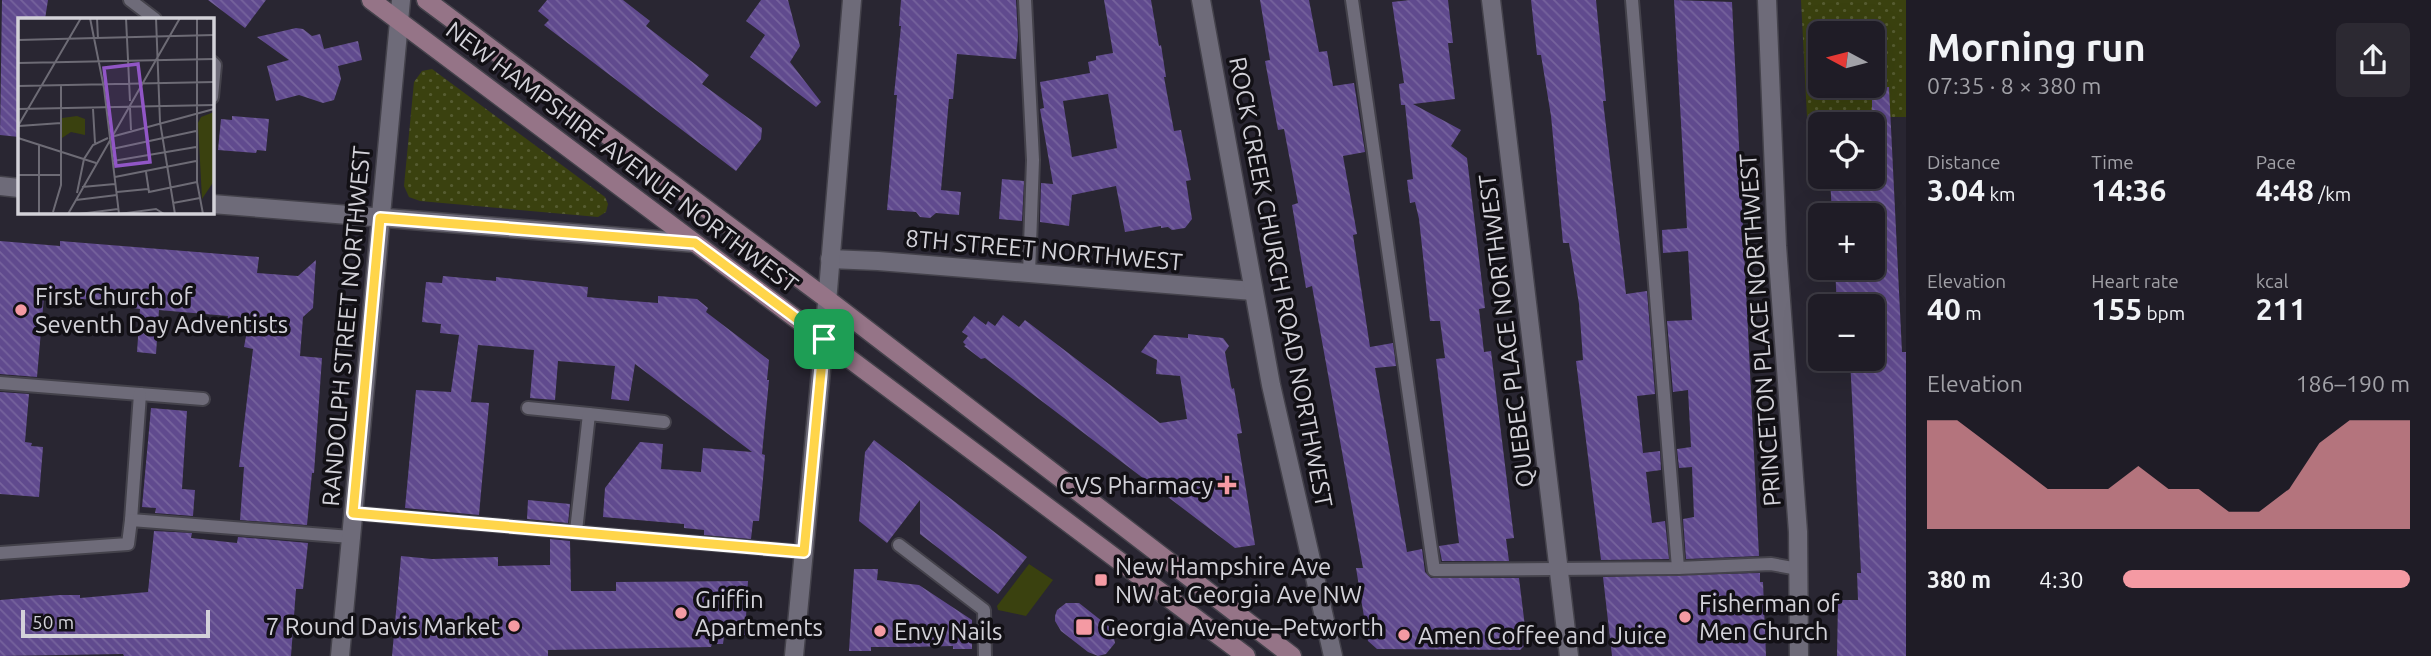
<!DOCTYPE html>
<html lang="en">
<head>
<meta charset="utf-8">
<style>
  body { margin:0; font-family:Ubuntu,sans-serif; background:#2c2932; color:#f1f3f6; height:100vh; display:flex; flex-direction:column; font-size:26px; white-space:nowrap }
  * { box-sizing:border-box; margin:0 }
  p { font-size:23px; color:#a1a1a7 }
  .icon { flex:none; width:38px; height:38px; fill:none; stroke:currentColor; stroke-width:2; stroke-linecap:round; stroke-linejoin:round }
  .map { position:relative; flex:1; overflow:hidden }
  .details { display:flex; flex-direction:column; background:#1f1c26; width:525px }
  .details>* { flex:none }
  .needle { width:46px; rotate:277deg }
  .buttons { position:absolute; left:1808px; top:21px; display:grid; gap:14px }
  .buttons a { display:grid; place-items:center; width:77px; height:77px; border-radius:10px; background:#1f1c26; box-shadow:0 7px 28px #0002,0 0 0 2px #3c3a43; font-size:35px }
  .scale { position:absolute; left:21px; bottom:18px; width:189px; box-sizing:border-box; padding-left:7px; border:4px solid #d3d2d9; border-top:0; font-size:19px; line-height:24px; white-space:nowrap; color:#d3d2d9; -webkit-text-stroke:5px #121015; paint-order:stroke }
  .pin { position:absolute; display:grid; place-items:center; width:60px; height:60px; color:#fff; margin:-30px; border-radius:14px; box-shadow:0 4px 10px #0006 }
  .round { display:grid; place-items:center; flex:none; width:74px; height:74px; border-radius:10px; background:#2c2932 }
  .headline { display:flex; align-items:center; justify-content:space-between; height:119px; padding:0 21px }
  h1 { font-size:38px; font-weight:700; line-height:52px }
  .stats { display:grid; grid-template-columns:repeat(3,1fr); gap:10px; height:119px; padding:7px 21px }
  .stats div { display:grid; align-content:center }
  .stats b { font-size:30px; font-weight:700 }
  .stats small { font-size:19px; font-weight:400 }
  .stats p { font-size:19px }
  .chart { height:196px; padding:14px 21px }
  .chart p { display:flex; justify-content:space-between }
  .chart svg { width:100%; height:126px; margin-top:7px; fill:#f49aa3; opacity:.7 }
  ul { padding:0 21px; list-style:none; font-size:23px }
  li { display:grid; grid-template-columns:112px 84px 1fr; align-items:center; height:52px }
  li i { height:18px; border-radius:9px; background:#f49aa3 }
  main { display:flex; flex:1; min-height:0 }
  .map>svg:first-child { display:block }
</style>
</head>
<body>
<main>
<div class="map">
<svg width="1906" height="656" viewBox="0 0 1906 656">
  <defs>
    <pattern id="park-dots" width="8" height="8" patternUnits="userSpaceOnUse" patternTransform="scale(1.75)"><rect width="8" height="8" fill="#3a410f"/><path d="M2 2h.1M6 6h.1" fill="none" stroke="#565c31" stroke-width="1.8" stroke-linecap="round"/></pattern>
    <pattern id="building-back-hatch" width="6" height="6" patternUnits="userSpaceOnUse" patternTransform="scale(1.75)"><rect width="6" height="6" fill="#604a8e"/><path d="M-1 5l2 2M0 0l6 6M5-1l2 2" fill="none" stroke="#76639d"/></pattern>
  </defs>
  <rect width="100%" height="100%" fill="#292632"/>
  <polygon fill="#3a410f" points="1029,564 1053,580 1026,616 998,610 997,606"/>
  <g fill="url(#park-dots)" fill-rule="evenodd">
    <path d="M1801 0H1906V117H1807ZM1820 33H1872V86H1820Z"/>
    <polygon points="432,69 605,197 608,204 606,212 598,217 420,201 409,197 404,186 414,82 422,71"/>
  </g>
  <g fill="url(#building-back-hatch)" fill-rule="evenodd">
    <polygon points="2,0 48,0 45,19 19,19 19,137 0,135"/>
    <polygon points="208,0 266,0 245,28"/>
    <polygon points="547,0 623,0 650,21 646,26 709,75 702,84 762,128 761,139 736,171 544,25 549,20 538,11"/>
    <polygon points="761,0 788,0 800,46 790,62 821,102 816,107 750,57 765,35 746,21"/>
    <polygon points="901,0 1016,0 1018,37 1016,59 957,54 953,99 949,99 941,190 961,192 959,215 936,213 930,218 920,217 916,212 887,210 897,95 894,95 901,26 899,26"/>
    <path d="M1104 0H1151L1159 46 1161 45 1166 77H1164L1174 131 1181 130 1191 180 1186 181 1192 219 1185 228 1172 230 1168 227 1161 228V226L1125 232 1116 186 1072 195 1069 226 1040 222 1041 183 1053 184 1040 109 1044 108 1040 82 1090 73 1088 62 1096 60V56L1113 53ZM1108 94 1117 148 1072 157 1063 101Z"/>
    <polygon points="1260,0 1309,0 1319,52 1327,51 1333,86 1354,83 1365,152 1343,156 1357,234 1353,235 1370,347 1393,343 1396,366 1375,368 1407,552 1422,549 1425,572 1431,578 1519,578 1527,643 1520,650 1377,649 1368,641 1356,568 1363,568 1312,286 1306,288 1292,205 1298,203 1284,129 1278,130 1265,61 1270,60"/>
    <polygon points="1410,0 1448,0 1453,43 1448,43 1455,99 1413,104 1461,130 1451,146 1467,158 1485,308 1479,309 1484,352 1491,351 1514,538 1506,539 1509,561 1442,561 1439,546 1459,543 1436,359 1445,358 1440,321 1430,321 1419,219 1415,202 1410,203 1407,180 1413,179 1405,105 1401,105 1399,84 1404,83 1392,2"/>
    <polygon points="1531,0 1596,0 1606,101 1603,101 1626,294 1647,291 1655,394 1637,396 1643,453 1660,451 1661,470 1646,472 1652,523 1665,521 1669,559 1601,560 1576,361 1583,360 1579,304 1569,243 1563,243 1551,116 1541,55 1537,55"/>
    <polygon points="1674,0 1732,2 1759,556 1686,559 1683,519 1694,517 1692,467 1679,468 1677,449 1691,447 1688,390 1673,392 1667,321 1692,320 1688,251 1663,253 1662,230 1687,228"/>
    <polygon points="296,28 303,29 312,36 320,34 324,49 358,41 362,60 338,66 341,79 334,100 323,103 299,95 276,101 267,66 289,60 257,37"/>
    <polygon points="1889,87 1902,352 1906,352 1906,656 1837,656 1838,600 1858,600 1857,573 1861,573 1850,359 1872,359 1872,306 1837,306 1835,268 1872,268 1872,215 1832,215 1830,177 1872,177 1872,88"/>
    <polygon points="232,116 269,119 266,151 257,150 256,153 218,150 221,119 232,120"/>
    <polygon points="1002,179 1024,181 1022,221 999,219"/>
    <polygon points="0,241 60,246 60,241 259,257 257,273 298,276 316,260 313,308 303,317 300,356 322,358 314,473 312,473 307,525 240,520 244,467 239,467 253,349 244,347 247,331 226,329 228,316 159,310 156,354 137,352 140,309 132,308 132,303 44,296 37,377 0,374"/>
    <polygon points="443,276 496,281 496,277 588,287 587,297 619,300 658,303 658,296 697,299 708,308 706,312 769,360 767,380 769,380 762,454 765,455 763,479 759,521 753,521 751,539 704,535 704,530 684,528 684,524 603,517 605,488 640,442 663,444 661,469 701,472 703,448 752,452 635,364 629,401 611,399 615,366 558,361 555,400 530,398 534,350 478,345 471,402 489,403 479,515 405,508 416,390 451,392 459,335 440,333 441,324 422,322 426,282 442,283"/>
    <polygon points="1003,315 1019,327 1025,320 1160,423 1187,419 1180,376 1156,374 1157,360 1141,352 1154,335 1188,338 1188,334 1223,338 1229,346 1225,352 1231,386 1232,389 1234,388 1242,433 1237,434 1255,545 1235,548 985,358 981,359 964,346 966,345 963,342 968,336 962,332 974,316 986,325 988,321 995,326"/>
    <polygon points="0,392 29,394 25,442 32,443 31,446 43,447 39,497 0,494"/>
    <polygon points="151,408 187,411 182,489 195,490 193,516 155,513 156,508 142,507"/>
    <polygon points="874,440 1027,557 998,594 920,534 920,500 887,543 859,521 865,452"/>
    <polygon points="528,500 570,504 568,523 527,519"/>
    <polygon points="154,531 192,533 191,538 237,543 238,537 308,543 303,589 296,589 291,656 124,656 123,654 0,656 0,600 60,595 80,595 80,598 148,592"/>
    <polygon points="550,539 570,541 571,591 616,591 616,582 748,581 745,635 724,636 723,644 712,644 711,647 548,650 548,656 392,656 401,556 432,559 498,557 498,566 550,565"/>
    <polygon points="854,569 878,569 877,580 919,585 972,620 972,649 953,649 953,646 908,647 871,647 871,651 849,651"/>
    <polygon points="1760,573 1760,582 1763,582 1766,656 1612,656 1603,577"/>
    <polygon points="1066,603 1079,603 1112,629 1115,643 1106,654 1098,656 1088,652 1061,631 1055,621 1055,616 1057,610"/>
  </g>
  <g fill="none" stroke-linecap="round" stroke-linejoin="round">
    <defs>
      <g id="service">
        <polyline points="130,0 155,19"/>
        <polyline points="1025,0 1033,160 1029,274"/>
        <polyline points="1352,0 1434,570 1678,568 1771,564 1798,569"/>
        <polyline points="1632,0 1678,568"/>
        <polyline points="212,62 215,65 212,97"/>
        <polyline points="0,383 203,399"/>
        <polyline points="528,408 589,414"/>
        <polyline points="353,513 804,552"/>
        <polyline points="131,520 140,394"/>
        <polyline points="576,531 589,414 664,422"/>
        <polyline points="899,545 984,610 985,656"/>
        <polyline points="0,553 128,544 131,520 351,537"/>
      </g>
      <g id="minor">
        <polyline points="1491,0 1569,656"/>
        <polyline points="1767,0 1777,246 1798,532 1799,656"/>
        <polyline points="0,186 19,188"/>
        <polyline points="212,204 695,243"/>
        <polyline points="830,259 878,261 1253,291"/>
        <polyline points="340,656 401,0"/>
        <polyline points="794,656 824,339 852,0"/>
      </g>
      <polyline id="tertiary" points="1201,0 1271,385 1333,656"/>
      <g id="secondary">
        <polyline points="371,0 1246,656"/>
        <polyline points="426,0 827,299 1292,656"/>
      </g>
    </defs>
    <use href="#service" stroke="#44424b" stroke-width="16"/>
    <use href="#minor" stroke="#44424b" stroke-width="21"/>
    <use href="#tertiary" stroke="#44424b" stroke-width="21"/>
    <use href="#secondary" stroke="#44424b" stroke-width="21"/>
    <use href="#service" stroke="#6e6b79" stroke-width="12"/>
    <use href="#minor" stroke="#6e6b79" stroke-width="18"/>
    <use href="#tertiary" stroke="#6e6b79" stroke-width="18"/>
    <use href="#secondary" stroke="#957487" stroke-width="18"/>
  </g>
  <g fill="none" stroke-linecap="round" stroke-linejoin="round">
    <defs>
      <polygon id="route" points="380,218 695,243 824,339 804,552 353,513"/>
    </defs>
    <use href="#route" stroke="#fff" stroke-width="14"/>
    <use href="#route" stroke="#ffd54a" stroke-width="9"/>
  </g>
  <g fill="#f49aa3" stroke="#121015" stroke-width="2.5">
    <circle cx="21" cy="310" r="7"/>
    <path d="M1223.5 474.5h7v7h7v7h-7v7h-7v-7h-7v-7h7z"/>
    <rect x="1094" y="573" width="14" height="14" rx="3.5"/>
    <circle cx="681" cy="613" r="7"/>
    <circle cx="1685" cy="617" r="7"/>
    <circle cx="514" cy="626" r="7"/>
    <rect x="1075" y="618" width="18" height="18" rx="3.5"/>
    <circle cx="880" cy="631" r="7"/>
    <circle cx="1404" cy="635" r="7"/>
  </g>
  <g text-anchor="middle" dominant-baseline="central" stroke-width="7" stroke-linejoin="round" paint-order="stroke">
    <g font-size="24" fill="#d3d2d9" stroke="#121015">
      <text transform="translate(622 157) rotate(37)">NEW HAMPSHIRE AVENUE NORTHWEST</text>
      <text transform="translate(1044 250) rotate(5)">8TH STREET NORTHWEST</text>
      <text transform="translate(1281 282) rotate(79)">ROCK CREEK CHURCH ROAD NORTHWEST</text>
      <text transform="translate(346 326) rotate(-85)">RANDOLPH STREET NORTHWEST</text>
      <text transform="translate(1760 330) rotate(-94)">PRINCETON PLACE NORTHWEST</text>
      <text transform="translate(1506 331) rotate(-97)">QUEBEC PLACE NORTHWEST</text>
    </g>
    <g font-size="24" fill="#d3d2d9" stroke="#121015" text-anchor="start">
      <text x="35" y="296">First Church of<tspan x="35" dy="28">Seventh Day Adventists</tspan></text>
      <text x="1213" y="485" text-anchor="end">CVS Pharmacy</text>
      <text x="1115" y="566">New Hampshire Ave<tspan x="1115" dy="28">NW at Georgia Ave NW</tspan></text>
      <text x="695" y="599">Griffin<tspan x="695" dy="28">Apartments</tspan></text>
      <text x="1699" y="603">Fisherman of<tspan x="1699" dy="28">Men Church</tspan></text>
      <text x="500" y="626" text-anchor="end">7 Round Davis Market</text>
      <text x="1100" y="627">Georgia Avenue–Petworth</text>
      <text x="894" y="631">Envy Nails</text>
      <text x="1418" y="635">Amen Coffee and Juice</text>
    </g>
  </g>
  <g transform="translate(18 18)">
    <rect width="196" height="196" fill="#292632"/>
    <path d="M196 94V163L184 181 180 105 183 99Z" fill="#3a410f"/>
    <path d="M59 98 67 101V117L53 114 44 120V100Z" fill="#3a410f"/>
    <path fill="none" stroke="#6d6b75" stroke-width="2" d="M72 0 86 70 101 196M79 0 80 21M108 0 112 83M138 0 142 104 157 196M179 0V164L185 196M0 22 196 17M0 45 196 41M0 68 196 64M112 90 113 112M0 91 196 87M75 91 77 125M0 108 63 0M1 108 43 105M0 113V0M93 119 196 91M0 120 78 145M21 127V196M94 131 178 113M95 143 178 129M128 154 131 174 179 164M0 157H43M97 159 178 143M64 169 97 166M99 174 130 171M59 175 66 141 75 127 90 120M58 182 99 177M155 185 182 180M35 194 43 167V68M50 196 162 0M61 196 100 191M101 196 138 191 146 196"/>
    <path fill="#9156c6" fill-opacity="0.15" stroke="#9156c6" stroke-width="3.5" d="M120 46 132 144 98 148 86 50Z"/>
    <rect width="196" height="196" fill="none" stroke="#d3d2d9" stroke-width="3.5"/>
  </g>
</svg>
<div class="buttons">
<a><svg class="needle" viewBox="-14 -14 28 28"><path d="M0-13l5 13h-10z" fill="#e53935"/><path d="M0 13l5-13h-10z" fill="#a1a1a7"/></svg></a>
<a><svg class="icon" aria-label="locate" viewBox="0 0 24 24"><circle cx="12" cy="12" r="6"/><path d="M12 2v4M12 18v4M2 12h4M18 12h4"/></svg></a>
<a>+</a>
<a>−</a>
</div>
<div class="scale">50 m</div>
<div class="pin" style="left:824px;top:339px;background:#1e9e55"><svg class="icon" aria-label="arrive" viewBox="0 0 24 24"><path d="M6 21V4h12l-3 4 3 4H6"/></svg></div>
</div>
<section class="details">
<div class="headline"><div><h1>Morning run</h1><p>07:35 · 8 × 380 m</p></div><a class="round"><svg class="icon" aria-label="share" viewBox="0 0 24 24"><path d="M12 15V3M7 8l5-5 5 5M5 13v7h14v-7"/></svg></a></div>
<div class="stats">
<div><p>Distance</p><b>3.04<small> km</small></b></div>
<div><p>Time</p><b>14:36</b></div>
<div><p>Pace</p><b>4:48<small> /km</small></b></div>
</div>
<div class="stats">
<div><p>Elevation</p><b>40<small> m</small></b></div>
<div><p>Heart rate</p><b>155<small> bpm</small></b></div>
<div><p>kcal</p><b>211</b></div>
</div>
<div class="chart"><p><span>Elevation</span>186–190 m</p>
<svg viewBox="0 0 160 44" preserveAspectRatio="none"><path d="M0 44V6L10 6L20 14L30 22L40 30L50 30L60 30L70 22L80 30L90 30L100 38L110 38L120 30L130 14L140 6L150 6L160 6V44z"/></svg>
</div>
<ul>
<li><b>380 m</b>4:30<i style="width:100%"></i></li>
</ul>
</section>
</main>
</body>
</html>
